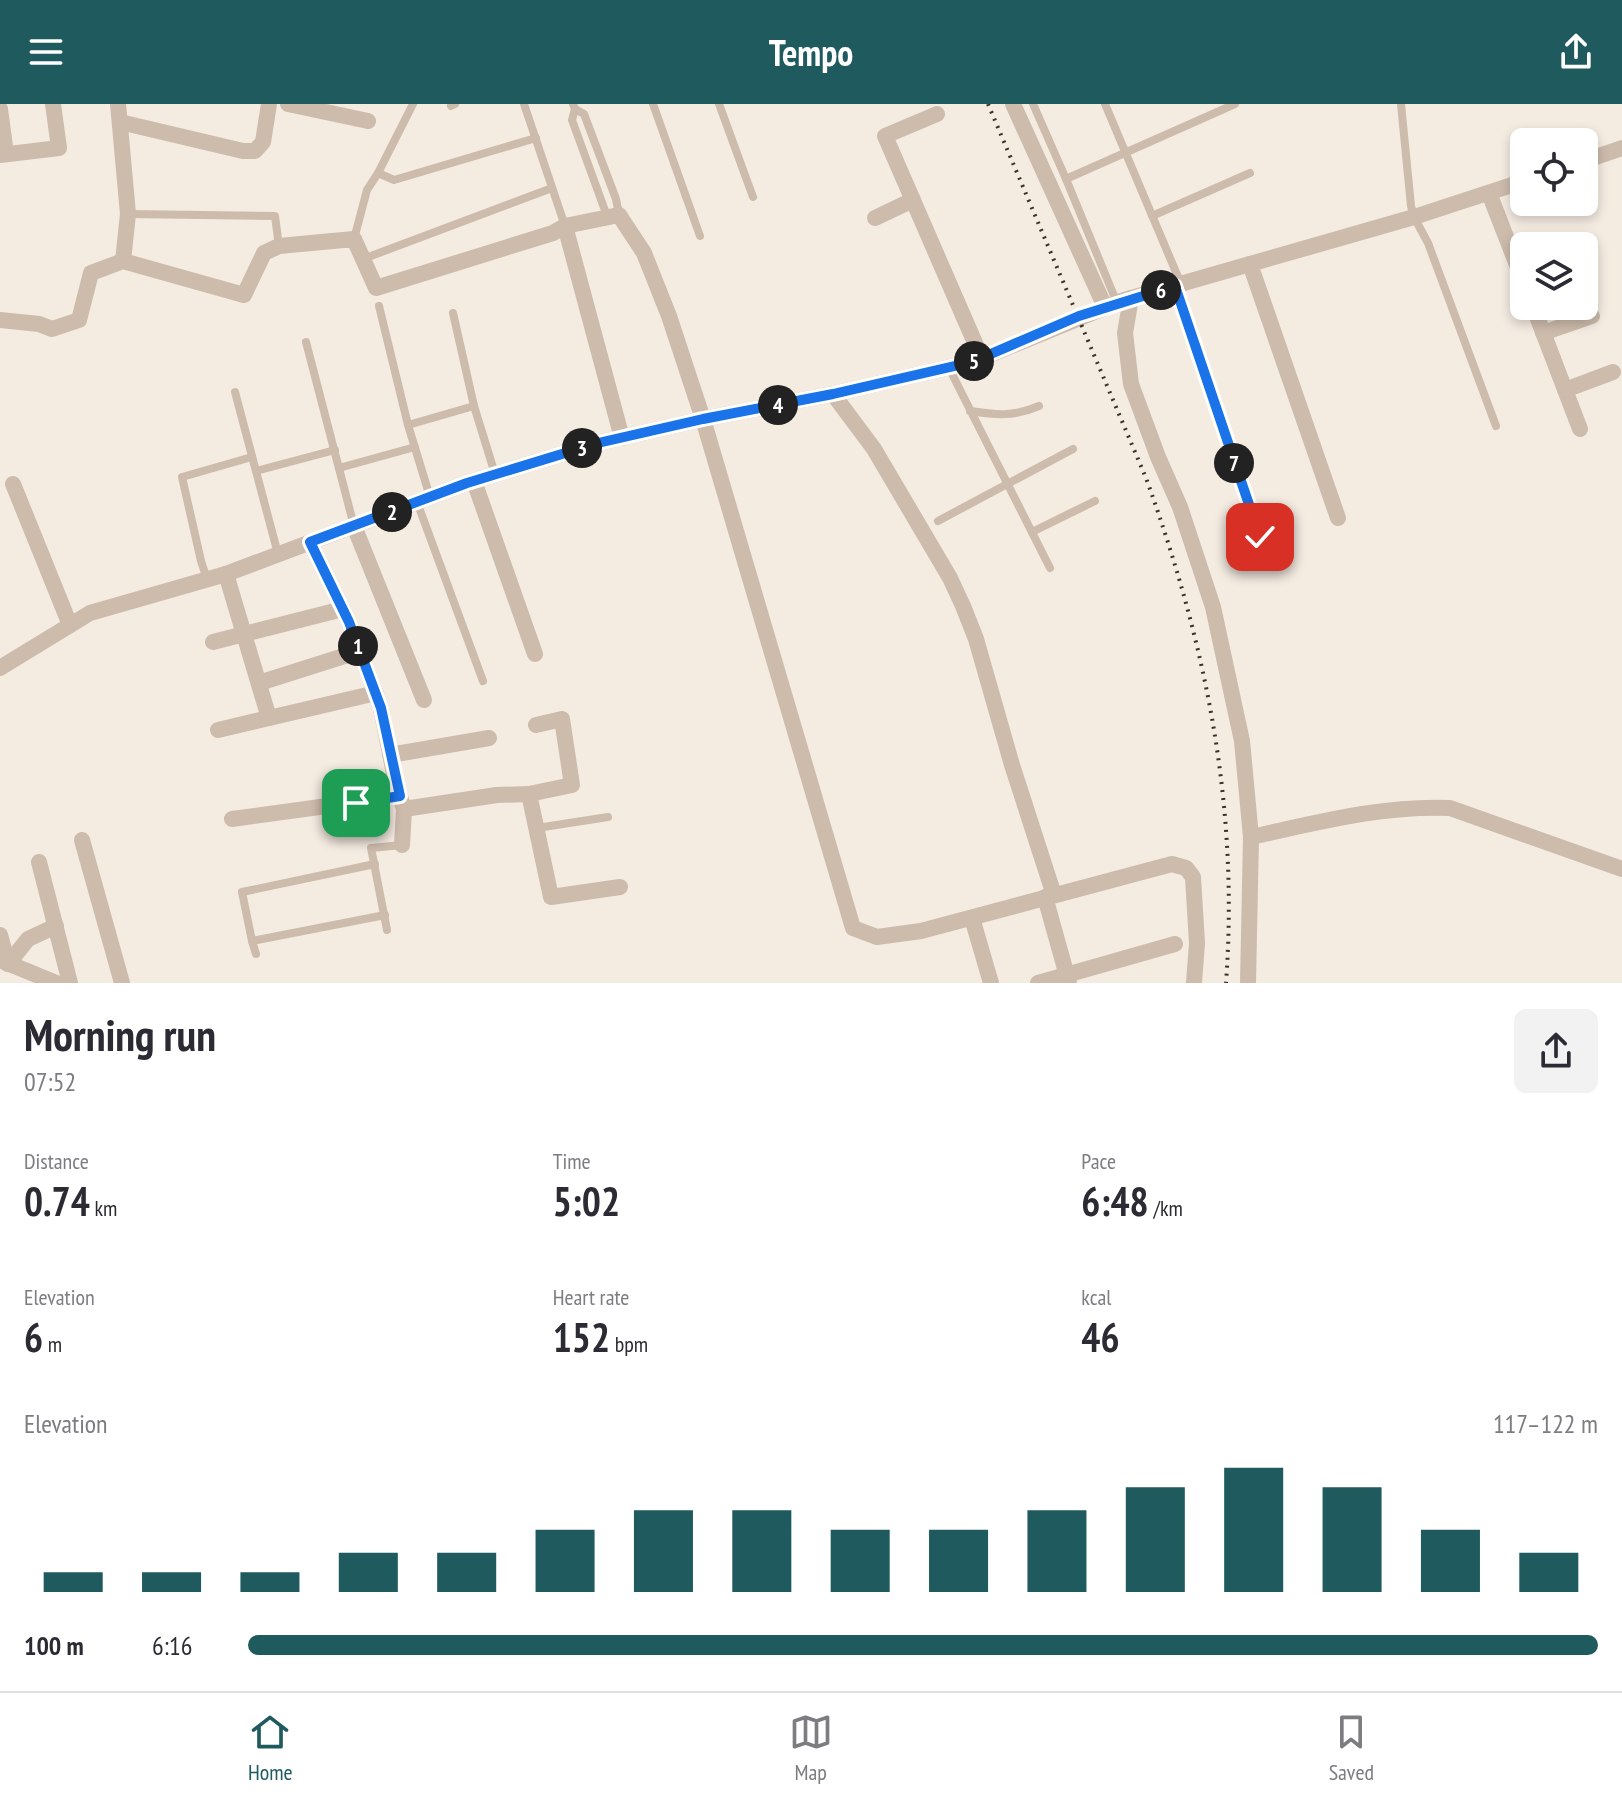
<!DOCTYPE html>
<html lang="en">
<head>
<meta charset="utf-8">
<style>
  body { margin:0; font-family:"PT Sans Narrow",sans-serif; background:#f2f2f3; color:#2b2b33; height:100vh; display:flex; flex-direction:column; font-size:30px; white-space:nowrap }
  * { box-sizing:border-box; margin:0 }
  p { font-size:26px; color:#7c7c81 }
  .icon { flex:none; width:44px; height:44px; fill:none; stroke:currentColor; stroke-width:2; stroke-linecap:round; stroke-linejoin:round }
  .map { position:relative; height:879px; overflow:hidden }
  .details { display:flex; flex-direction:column; background:#fff; flex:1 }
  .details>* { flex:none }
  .tools { position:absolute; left:1510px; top:24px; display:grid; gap:16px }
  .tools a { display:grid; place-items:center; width:88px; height:88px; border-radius:12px; background:#fff; box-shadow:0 4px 12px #0003; font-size:40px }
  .pin { position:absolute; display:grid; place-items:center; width:68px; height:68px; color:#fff; margin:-34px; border-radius:16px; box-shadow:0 4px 12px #0006 }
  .km { position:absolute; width:40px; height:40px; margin:-20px; border-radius:50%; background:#222; color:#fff; font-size:22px; line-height:40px; text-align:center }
  .round { display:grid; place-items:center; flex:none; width:84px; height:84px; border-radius:12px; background:#f2f2f3 }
  .summary { display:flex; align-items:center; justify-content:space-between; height:136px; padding:0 24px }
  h1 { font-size:44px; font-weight:700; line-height:60px }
  .figures { display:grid; grid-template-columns:repeat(3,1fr); gap:12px; height:136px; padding:8px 24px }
  .figures div { display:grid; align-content:center }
  .figures b { font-size:40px; font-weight:700 }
  .figures small { font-size:22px; font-weight:400 }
  .figures p { font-size:22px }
  .chart { height:224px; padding:16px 24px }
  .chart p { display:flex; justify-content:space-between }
  .chart svg { width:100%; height:144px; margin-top:8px; stroke:#1f5a5e; stroke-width:6 }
  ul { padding:0 24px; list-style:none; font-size:26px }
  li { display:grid; grid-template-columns:128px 96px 1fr; align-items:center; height:60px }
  li i { height:20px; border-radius:10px; background:#1f5a5e }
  header { display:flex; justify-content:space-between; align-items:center; height:104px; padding:0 24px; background:#1f5a5e; color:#fff; font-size:36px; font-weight:700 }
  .tabs { display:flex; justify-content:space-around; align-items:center; height:112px; border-top:2px solid #e1e1e2; background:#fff; font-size:22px; color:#7c7c81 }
  .tabs a { display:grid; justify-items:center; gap:4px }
  .tabs .selected { color:#1f5a5e }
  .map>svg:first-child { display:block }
</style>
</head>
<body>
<header><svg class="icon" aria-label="menu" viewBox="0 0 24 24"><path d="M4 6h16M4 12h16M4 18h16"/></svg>Tempo<svg class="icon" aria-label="share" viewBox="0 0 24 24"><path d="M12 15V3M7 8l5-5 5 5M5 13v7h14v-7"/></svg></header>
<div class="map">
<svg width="1622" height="879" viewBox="0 0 1622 879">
  <rect width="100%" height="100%" fill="#f4ebe1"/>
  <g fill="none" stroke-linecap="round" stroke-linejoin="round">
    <g stroke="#cdbbac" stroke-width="8">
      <polyline points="524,0 565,122"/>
      <polyline points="573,0 575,5 572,16 607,112"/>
      <polyline points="653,0 700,132"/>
      <polyline points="719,0 753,93"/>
      <polyline points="1033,0 1066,75 1235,0"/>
      <polyline points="1105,0 1181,180"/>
      <polyline points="1401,0 1411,102 1414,113 1428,139 1496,322"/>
      <polyline points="451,2 455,0"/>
      <polyline points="575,5 584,10 616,95 619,111"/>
      <polyline points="378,69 413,0"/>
      <polyline points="1066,75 1117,199"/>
      <polyline points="129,110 275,112 279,142"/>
      <polyline points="1152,112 1250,69"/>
      <polyline points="354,135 367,86 378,69 394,76 536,34"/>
      <polyline points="363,155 552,84"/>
      <polyline points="1175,182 1260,433"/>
      <polyline points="379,202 408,321 430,393"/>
      <polyline points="306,238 354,422"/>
      <polyline points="949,264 1050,464"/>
      <polyline points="235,288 278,450"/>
      <polyline points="474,302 495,370"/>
      <path d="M970 307C996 311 1014 313 1039 302"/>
      <polyline points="408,321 474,302 453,209"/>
      <polyline points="339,364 415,343"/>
      <polyline points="256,367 335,346"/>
      <polyline points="417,398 483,577"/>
      <polyline points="938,417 1073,345"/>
      <polyline points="1032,428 1095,397"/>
      <polyline points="207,475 201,457 182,373 252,353"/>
      <polyline points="537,724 608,713"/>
      <polyline points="375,760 242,788 252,837 385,811"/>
      <polyline points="387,826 371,744 402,741"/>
      <polyline points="252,837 256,850"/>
    </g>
    <g stroke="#cdbbac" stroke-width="16">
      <polyline points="118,0 128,110 123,157"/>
      <polyline points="288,0 368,17"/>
      <polyline points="1013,0 1105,203"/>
      <polyline points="0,5 6,50"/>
      <polyline points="937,10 885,32 982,255"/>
      <polyline points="120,18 243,47 255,47 263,38 269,0"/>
      <polyline points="0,51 59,44 53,0"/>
      <polyline points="1584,57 1622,44"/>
      <polyline points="1489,89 1524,179"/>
      <polyline points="875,114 913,96"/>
      <polyline points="565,122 622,334"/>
      <polyline points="1250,160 1338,414"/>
      <polyline points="1131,194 1125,229 1131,280 1158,353 1180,403 1213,503 1242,637 1251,733 1248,879"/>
      <polyline points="1533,202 1580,325"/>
      <polyline points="0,216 39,220 52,225 79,216 91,169 123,157 244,191 264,149 279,142 354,135 376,184 553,129 565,122 619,111 644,149 669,212 703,315 853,824 877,833 921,827 1172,760 1186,764 1193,773 1197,839 1194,879"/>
      <polyline points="1543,229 1592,212"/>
      <polyline points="1565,286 1613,268"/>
      <polyline points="833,290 874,345 950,474 963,502 976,535 1012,661 1054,791"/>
      <polyline points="474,377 535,550"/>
      <polyline points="13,380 70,521"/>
      <polyline points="354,422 424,596"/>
      <polyline points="310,438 349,518 381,604 396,680 404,705 497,691 529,690 551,793 620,783"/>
      <polyline points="226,470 269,614 376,589"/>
      <polyline points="213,538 343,505"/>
      <polyline points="0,564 90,509 226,470 467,379 598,339 703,315 833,290 972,258 1121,197 1414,113 1524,77"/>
      <polyline points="259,579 360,547"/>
      <polyline points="218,626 269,614"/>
      <polyline points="390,651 489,634"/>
      <polyline points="529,690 572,681 562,615 536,621"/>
      <polyline points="232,715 400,692"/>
      <path d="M1251 733C1316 719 1383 701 1450 704L1622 765"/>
      <polyline points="82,736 122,879"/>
      <polyline points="402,741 404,705"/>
      <polyline points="39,758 70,879"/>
      <polyline points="1045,793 1069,879"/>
      <polyline points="972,814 991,879"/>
      <polyline points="0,831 8,860"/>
      <polyline points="0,856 56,879"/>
      <polyline points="8,860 28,835 56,822"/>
      <polyline points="1038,879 1175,840"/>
    </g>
    <path stroke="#3b302b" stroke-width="4" stroke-dasharray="2 6" stroke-linecap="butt" d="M988 0 1146 374C1206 540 1239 702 1226 879"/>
  </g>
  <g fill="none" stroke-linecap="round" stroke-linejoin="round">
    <defs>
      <polyline id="route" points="356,699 400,692 381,604 349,518 310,438 467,379 598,339 703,315 833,290 972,258 1079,212 1175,182 1260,433"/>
    </defs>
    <use href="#route" stroke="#fff" stroke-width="16"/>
    <use href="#route" stroke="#1a73e8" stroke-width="10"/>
  </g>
</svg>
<div class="tools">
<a><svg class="icon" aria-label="locate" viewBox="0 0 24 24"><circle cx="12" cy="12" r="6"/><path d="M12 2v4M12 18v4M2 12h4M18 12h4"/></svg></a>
<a><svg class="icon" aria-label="layers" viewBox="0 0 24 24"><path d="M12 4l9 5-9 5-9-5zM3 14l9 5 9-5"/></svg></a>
</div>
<div class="pin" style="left:356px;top:699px;background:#1e9e55"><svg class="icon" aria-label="arrive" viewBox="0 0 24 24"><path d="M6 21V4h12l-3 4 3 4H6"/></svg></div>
<div class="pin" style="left:1260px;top:433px;background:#d93025"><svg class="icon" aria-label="check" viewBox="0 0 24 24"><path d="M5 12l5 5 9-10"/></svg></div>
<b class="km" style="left:358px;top:542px">1</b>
<b class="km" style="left:392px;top:408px">2</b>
<b class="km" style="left:582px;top:344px">3</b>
<b class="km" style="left:778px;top:301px">4</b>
<b class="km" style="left:974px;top:257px">5</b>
<b class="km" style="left:1161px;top:186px">6</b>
<b class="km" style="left:1234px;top:359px">7</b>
</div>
<section class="details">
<div class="summary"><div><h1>Morning run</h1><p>07:52</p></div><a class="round"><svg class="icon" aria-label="share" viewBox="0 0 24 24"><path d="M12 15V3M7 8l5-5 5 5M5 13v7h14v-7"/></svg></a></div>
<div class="figures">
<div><p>Distance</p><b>0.74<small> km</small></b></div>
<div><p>Time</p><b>5:02</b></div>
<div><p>Pace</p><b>6:48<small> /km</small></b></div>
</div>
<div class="figures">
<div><p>Elevation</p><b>6<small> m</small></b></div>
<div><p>Heart rate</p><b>152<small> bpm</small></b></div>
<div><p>kcal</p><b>46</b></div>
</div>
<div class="chart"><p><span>Elevation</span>117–122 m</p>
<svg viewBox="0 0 160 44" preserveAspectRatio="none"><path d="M5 44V38M15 44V38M25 44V38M35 44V32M45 44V32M55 44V25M65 44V19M75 44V19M85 44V25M95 44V25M105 44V19M115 44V12M125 44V6M135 44V12M145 44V25M155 44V32"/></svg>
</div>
<ul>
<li><b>100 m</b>6:16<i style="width:100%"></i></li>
</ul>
</section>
<nav class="tabs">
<a class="selected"><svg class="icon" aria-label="home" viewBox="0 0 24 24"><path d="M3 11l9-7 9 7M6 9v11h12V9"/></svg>Home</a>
<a><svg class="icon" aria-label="map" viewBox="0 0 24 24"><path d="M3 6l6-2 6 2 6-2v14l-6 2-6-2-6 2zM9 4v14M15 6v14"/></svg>Map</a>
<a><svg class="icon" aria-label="saved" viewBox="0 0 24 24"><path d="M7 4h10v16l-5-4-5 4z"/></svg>Saved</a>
</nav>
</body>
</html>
